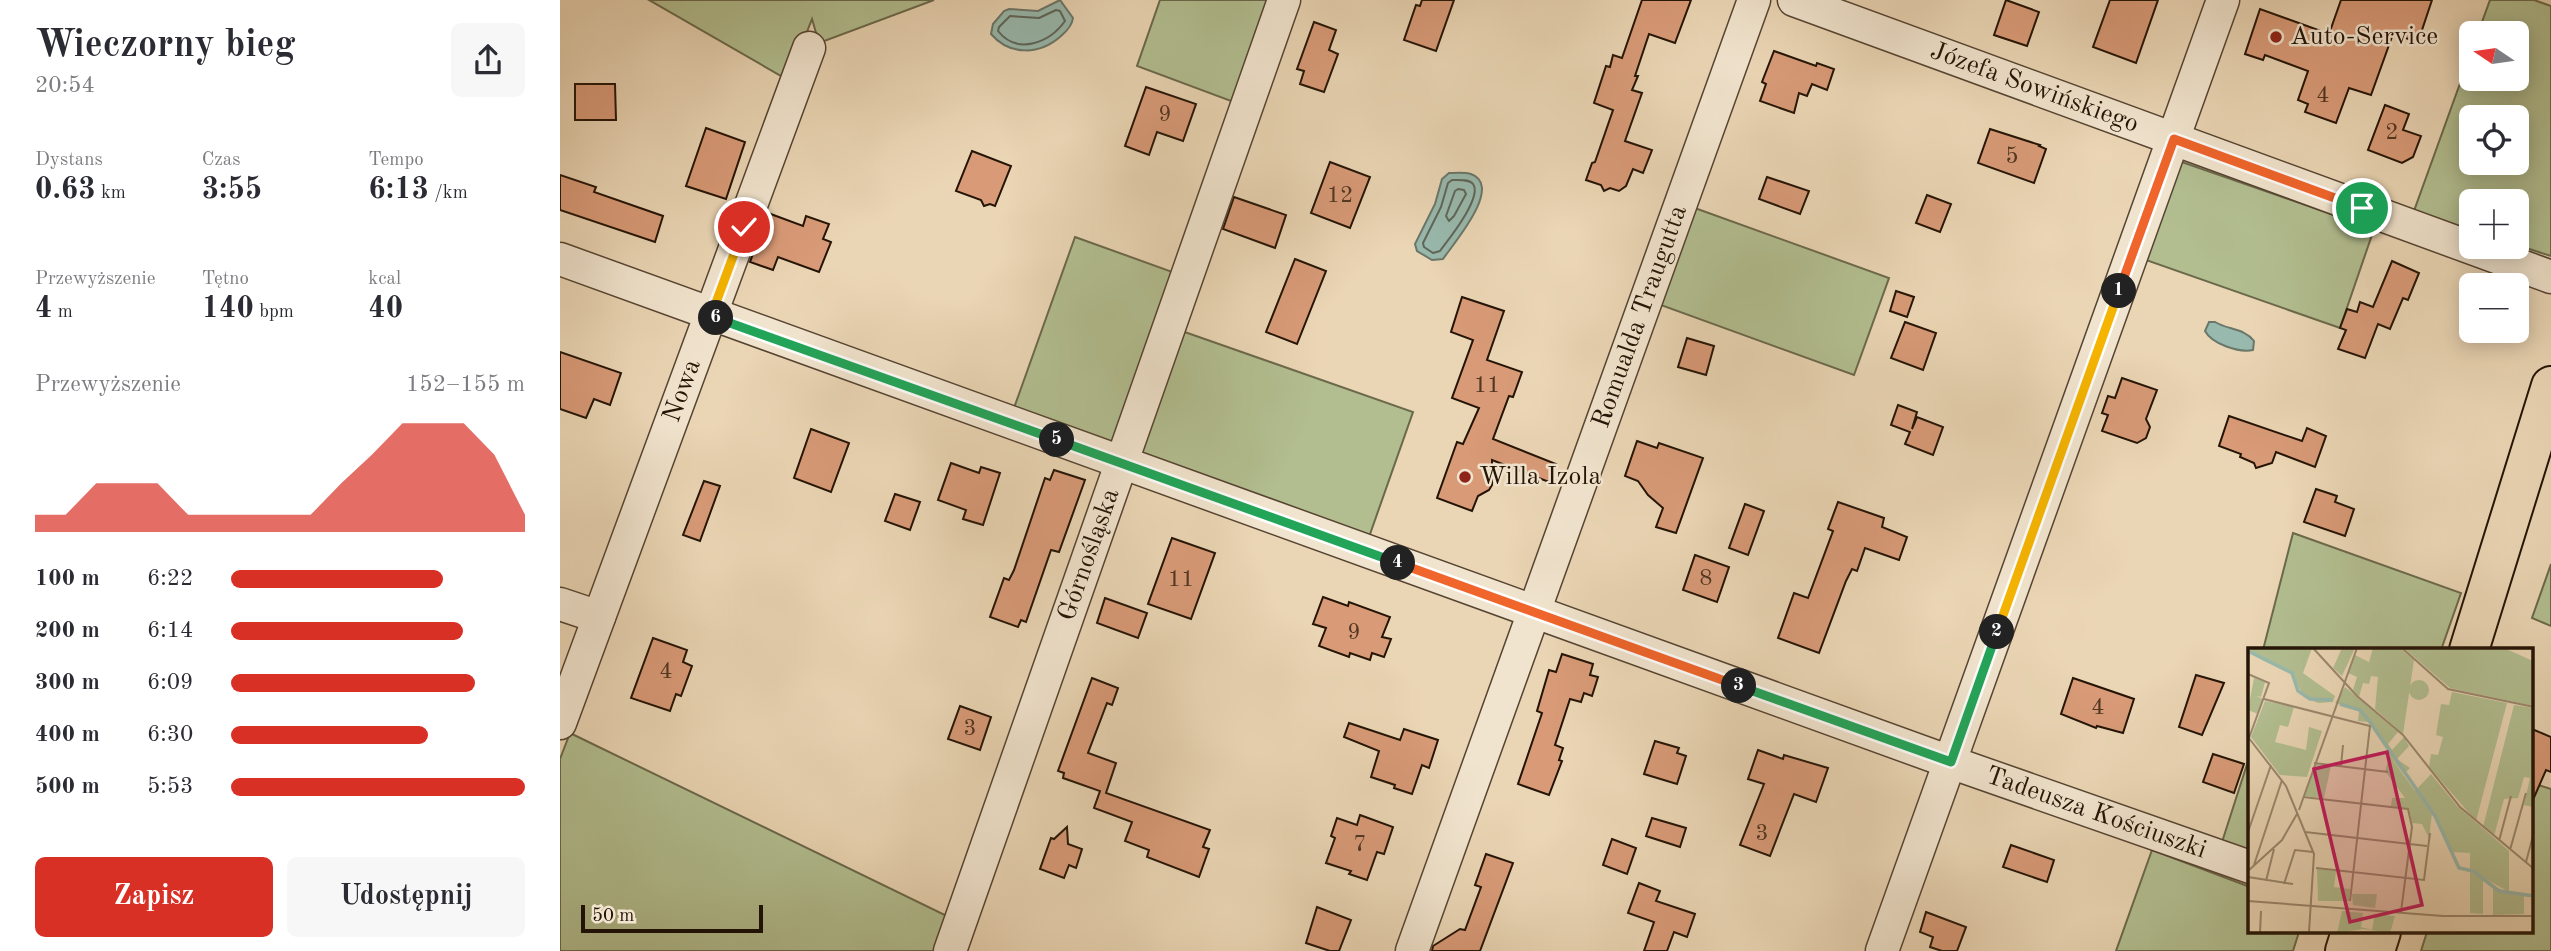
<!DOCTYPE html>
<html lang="pl">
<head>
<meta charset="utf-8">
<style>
  body { margin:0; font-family:"Old Standard TT",serif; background:#f7f7f7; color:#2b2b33; height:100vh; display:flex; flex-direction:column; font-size:26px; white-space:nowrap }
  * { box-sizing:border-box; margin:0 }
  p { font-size:23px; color:#7c7c81 }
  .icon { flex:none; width:38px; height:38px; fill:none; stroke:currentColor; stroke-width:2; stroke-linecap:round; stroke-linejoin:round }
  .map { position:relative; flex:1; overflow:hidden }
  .drawer { display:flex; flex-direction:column; background:#fff; width:560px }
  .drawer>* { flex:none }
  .needle { width:46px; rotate:283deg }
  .fabs { position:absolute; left:1899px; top:21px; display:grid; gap:14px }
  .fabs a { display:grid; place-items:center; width:70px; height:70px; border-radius:10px; background:#fff; box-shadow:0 4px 18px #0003; font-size:35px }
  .scale { position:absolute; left:21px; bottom:18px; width:182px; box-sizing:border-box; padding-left:7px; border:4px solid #241406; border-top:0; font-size:19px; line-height:24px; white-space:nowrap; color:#241406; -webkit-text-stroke:5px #f1e4ce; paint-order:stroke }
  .pin { position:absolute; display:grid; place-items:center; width:60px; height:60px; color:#fff; margin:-30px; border:4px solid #fff; border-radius:50%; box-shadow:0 2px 7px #0007 }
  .km { position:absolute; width:35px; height:35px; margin:-18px; border-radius:50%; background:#222; color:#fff; font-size:19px; line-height:35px; text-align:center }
  .round { display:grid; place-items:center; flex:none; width:74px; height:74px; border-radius:10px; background:#f7f7f7 }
  .summary { display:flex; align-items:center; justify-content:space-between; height:119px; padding:0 35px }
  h1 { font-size:38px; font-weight:700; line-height:52px }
  .figures { display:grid; grid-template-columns:repeat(3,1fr); gap:10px; height:119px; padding:7px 35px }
  .figures div { display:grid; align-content:center }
  .figures b { font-size:30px; font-weight:700 }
  .figures small { font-size:19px; font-weight:400 }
  .figures p { font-size:19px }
  .chart { height:196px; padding:14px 35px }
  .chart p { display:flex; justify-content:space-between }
  .chart svg { width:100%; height:126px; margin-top:7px; fill:#d93025; opacity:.7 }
  .cta { display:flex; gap:14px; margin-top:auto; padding:14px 35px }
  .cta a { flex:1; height:80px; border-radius:10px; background:#d93025; color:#fff; font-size:28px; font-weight:700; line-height:80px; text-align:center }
  .cta a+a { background:#f7f7f7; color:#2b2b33 }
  ul { padding:0 35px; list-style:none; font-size:23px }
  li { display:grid; grid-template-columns:112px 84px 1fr; align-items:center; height:52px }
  li i { height:18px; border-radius:9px; background:#d93025 }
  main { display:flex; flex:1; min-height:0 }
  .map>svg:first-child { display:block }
</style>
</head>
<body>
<main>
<section class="drawer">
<div class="summary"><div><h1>Wieczorny bieg</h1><p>20:54</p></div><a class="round"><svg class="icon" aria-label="share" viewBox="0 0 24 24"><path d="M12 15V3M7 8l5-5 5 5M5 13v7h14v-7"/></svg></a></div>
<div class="figures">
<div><p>Dystans</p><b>0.63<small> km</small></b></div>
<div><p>Czas</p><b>3:55</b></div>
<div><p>Tempo</p><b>6:13<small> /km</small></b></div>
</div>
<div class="figures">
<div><p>Przewyższenie</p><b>4<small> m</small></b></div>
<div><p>Tętno</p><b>140<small> bpm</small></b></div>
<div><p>kcal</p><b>40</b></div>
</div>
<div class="chart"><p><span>Przewyższenie</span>152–155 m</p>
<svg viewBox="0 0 160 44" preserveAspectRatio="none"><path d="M0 44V38L10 38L20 27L30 27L40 27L50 38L60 38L70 38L80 38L90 38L100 27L110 17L120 6L130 6L140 6L150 17L160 38V44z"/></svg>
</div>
<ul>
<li><b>100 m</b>6:22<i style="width:72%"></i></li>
<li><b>200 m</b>6:14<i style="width:79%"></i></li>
<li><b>300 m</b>6:09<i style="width:83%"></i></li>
<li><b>400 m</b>6:30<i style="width:67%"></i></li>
<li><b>500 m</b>5:53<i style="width:100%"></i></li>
</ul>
<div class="cta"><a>Zapisz</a><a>Udostępnij</a></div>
</section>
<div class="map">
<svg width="1991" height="951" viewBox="0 0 1991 951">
  <rect width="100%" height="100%" fill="#ead5b4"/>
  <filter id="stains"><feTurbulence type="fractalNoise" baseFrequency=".00286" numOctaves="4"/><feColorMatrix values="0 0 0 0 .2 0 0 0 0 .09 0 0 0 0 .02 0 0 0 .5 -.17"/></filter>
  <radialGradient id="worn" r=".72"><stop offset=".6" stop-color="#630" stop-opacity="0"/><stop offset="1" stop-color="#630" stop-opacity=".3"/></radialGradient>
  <g fill="#b2be90" stroke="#6b694b" stroke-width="2" fill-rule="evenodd">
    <polygon points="89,0 374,0 259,43 252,19 228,80"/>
    <polygon points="600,0 717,0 679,104 577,66"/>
    <path d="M1930 0H1974L1991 6V256L1957 245 1956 201H1911V230L1854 211 1911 53V79H1956V33H1918ZM1911 117H1956V163H1911Z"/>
    <polygon points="1619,161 1814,229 1780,328 1583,259"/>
    <polygon points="1132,207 1329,278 1294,375 1098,304"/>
    <polygon points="515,237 618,274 557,445 454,408"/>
    <polygon points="619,330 853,412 809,537 577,453"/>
    <polygon points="1733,533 1901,593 1881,650 1703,650"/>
    <polygon points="1991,564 1991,626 1972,618"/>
    <polygon points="10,733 389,917 377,951 0,951 0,759"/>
    <polygon points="1690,755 1690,851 1662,842"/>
    <polygon points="1972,783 1991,789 1991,951 1861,951 1867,932 1972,932"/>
    <polygon points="1592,850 1690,887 1690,932 1739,932 1733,951 1556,951"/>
  </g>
  <g fill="#98b9ad" stroke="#6a776a" stroke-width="2">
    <path d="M500 0 513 18C512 26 507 31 501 36 480 55 450 56 431 34L433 24 444 11 449 9 478 11Z"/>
    <path d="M889 173C895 173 905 172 911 174 944 186 893 244 883 259L872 260 857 251 855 244 875 204 882 179Z"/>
    <path d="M1649 322H1655C1668 330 1684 328 1694 341L1693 350C1679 353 1652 344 1645 331Z"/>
  </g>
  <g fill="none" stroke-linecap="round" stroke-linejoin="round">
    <g stroke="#5e665a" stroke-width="2">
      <path d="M496 10 500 11 505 21C490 42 458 56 438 31L439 27 450 16 479 18Z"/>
      <path d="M892 180C899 180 909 179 913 184 923 197 888 240 880 251L873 253 864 247 863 243 881 207 888 183Z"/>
      <polygon points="898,189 904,190 906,194 894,216 889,221 886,216 895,191"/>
    </g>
  </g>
  <g fill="#d89a77" stroke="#241406" stroke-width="2">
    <polygon points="862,0 894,0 876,51 844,40 856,5 860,6"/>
    <polygon points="1082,0 1131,0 1115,43 1089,34 1075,76 1078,76 1072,90 1082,93 1065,141 1092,150 1083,173 1073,169 1066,186 1059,191 1050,188 1044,191 1041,185 1026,180 1032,163 1035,162 1053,110 1034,103 1046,66 1050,67 1053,55 1062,58"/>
    <polygon points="1446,0 1479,12 1467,46 1434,35"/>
    <polygon points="1550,0 1598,0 1576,63 1533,47"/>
    <polygon points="1781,0 1872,0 1858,42 1833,34 1811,95 1789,88 1776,123 1745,112 1748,104 1738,100 1748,71 1705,55 1703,60 1685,54 1700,9 1769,34"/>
    <polygon points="754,22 776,30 769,50 778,54 764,92 740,84 744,71 737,69"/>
    <polygon points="1214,51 1256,66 1257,63 1274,69 1267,90 1252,84 1247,96 1239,93 1234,113 1200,101 1206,84 1202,82"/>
    <polygon points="15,84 55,84 56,120 15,120"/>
    <polygon points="586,87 636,104 623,141 597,132 589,155 565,146"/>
    <polygon points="1825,105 1849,114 1843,130 1861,136 1853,157 1842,163 1808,150"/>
    <polygon points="146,128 185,142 166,199 126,186"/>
    <polygon points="1430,129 1480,145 1479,146 1486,149 1474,183 1418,163"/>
    <polygon points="412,151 451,166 435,206 430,204 424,206 421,200 396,191"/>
    <polygon points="770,162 810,177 790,228 751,213"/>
    <polygon points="0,175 36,187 34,192 103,216 95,242 0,210"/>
    <polygon points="1207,177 1249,191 1240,214 1199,199"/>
    <polygon points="1367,195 1391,204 1380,232 1356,223"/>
    <polygon points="674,197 726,215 715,248 663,229"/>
    <polygon points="208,213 243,226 246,216 269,224 263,239 271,242 259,272 218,257 213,270 190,262"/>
    <polygon points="735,259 766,271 737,344 706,332"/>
    <polygon points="1832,261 1859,273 1848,300 1843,298 1830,329 1818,324 1805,358 1778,349 1786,330 1780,328 1787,309 1797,312 1800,302 1813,307"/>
    <polygon points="1336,291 1354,297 1347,317 1330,311"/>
    <polygon points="902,297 944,311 927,360 962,372 953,397 949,396 933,439 996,464 989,482 932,460 932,485 929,490 918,496 912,511 877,498 897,442 903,444 919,408 892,398 913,340 891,332"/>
    <polygon points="1345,322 1376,333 1363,370 1331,358"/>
    <polygon points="1127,338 1154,346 1146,375 1118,367"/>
    <polygon points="0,352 61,373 50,405 34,399 26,418 0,409"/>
    <polygon points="1562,378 1597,390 1586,419 1590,427 1586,438 1577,443 1542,431 1548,415 1542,413 1548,396 1555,398"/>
    <polygon points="1338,405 1357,412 1352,429 1357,417 1383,427 1373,455 1345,444 1350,432 1331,425"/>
    <polygon points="1669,416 1742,441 1747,428 1766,436 1755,467 1716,452 1712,463 1696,468 1694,463 1680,457 1681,454 1659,446"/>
    <polygon points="251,429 289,443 271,492 234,478"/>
    <polygon points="1077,441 1097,448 1099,443 1143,458 1116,533 1096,527 1103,508 1088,495 1078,481 1065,476"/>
    <polygon points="391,463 419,473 421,467 440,473 423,525 403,519 406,510 378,500"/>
    <polygon points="494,470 525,480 499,552 491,550 466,622 461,620 458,627 430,617 444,578 449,580 454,570 485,478 490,480"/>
    <polygon points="144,481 160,486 140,541 123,535"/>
    <polygon points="1756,489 1777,496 1775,502 1794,509 1785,536 1744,522"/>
    <polygon points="335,494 360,502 350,530 325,521"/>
    <polygon points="1278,502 1324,518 1322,527 1347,537 1339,560 1305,548 1297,571 1292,569 1286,581 1259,653 1218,638 1234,593 1248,598 1273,531 1268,529"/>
    <polygon points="1185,504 1204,511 1188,555 1169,548"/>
    <polygon points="612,538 655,553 631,619 588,604"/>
    <polygon points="1135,555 1169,567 1157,602 1123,590"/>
    <polygon points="763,597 788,606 789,602 830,617 822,637 831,639 824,657 812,653 810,660 790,653 789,657 759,646 766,628 753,624"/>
    <polygon points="545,598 587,613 578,638 537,623"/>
    <polygon points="93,638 127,650 123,662 132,666 121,696 116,694 110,711 71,698"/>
    <polygon points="1002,654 1033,664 1030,675 1038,677 1032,696 1024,693 1021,702 1010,699 995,745 1003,748 999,760 1002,761 989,795 958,784 982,713 977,711 989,670 996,672"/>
    <polygon points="1636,675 1664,683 1642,735 1619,727"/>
    <polygon points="532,678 558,688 552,705 547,703 528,753 556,763 546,793 650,830 643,847 649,849 639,877 587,857 589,850 565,841 572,822 534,808 540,791 503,778 504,773 498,771"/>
    <polygon points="1513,678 1574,699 1563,733 1537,726 1536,728 1501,714"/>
    <polygon points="400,706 431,717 420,750 388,739"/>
    <polygon points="789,723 840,740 844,729 878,740 869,768 862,765 852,794 834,788 835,785 811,777 819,751 784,737"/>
    <polygon points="1972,729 1991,737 1991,772 1986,770 1972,802"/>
    <polygon points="1095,741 1119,748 1117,753 1126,756 1117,784 1084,774"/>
    <polygon points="1198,750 1223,759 1224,755 1268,768 1256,802 1234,794 1210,856 1180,845 1204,784 1188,779"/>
    <polygon points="1653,754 1684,764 1674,793 1643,782"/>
    <polygon points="800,815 833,827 824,854 817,852 807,880 789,874 791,871 766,863 775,838 771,836 777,818 797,825"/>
    <polygon points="1092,818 1126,828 1120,847 1086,836"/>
    <polygon points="507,827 508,844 522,849 516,868 509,865 504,878 480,869 491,838 494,839"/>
    <polygon points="1052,839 1076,848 1067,874 1043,865"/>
    <polygon points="1451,845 1494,860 1487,882 1443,867"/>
    <polygon points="926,854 953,863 920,951 872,951 873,946 900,929 905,930 921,887 915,885"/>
    <polygon points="1079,883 1100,891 1096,901 1135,914 1127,937 1114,932 1107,951 1084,951 1094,922 1068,913"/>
    <polygon points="757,907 791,920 779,951 770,951 746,943"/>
    <polygon points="1366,912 1406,927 1397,951 1382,951 1370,947 1373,937 1360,932"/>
  </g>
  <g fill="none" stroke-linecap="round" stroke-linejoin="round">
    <defs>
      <g id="minor">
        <path id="s1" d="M1234 0 1991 277"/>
        <path id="s2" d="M0 259 1390 762 1690 867"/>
        <polyline points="0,604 39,617"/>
        <path id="s3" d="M0 723 249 48"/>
        <path id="s4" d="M390 951 724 0"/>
        <path id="s5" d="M852 951 1194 0"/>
        <polyline points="1322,951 1663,0"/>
      </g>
      <g id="major">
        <polyline points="1909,650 1991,386"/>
        <polyline points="1785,951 1791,932"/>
        <polyline points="1815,951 1821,932"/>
      </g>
    </defs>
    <use href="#minor" stroke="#564432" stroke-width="35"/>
    <use href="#major" stroke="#241406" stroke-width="42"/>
    <use href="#minor" stroke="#f1e4ce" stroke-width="32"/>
    <use href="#major" stroke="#ead5b4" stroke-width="38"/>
  </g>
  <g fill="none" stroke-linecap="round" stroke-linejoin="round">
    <defs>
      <polyline id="split-1" points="1559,291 1614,139 1802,208"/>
      <polyline id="split-2" points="1437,632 1559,291"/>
      <polyline id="split-3" points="1179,686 1391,762 1437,632"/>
      <polyline id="split-4" points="838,563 1179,686"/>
      <polyline id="split-5" points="497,440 838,563"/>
      <polyline id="split-6" points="156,318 497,440"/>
      <polyline id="split-7" points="156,318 151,316 184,227"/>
    </defs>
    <use href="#split-1" stroke="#fff" stroke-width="14"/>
    <use href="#split-2" stroke="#fff" stroke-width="14"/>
    <use href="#split-3" stroke="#fff" stroke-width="14"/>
    <use href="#split-4" stroke="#fff" stroke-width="14"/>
    <use href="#split-5" stroke="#fff" stroke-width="14"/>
    <use href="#split-6" stroke="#fff" stroke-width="14"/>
    <use href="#split-7" stroke="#fff" stroke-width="14"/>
    <use href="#split-1" stroke="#f0652b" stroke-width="9"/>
    <use href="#split-2" stroke="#f5b400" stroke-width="9"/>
    <use href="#split-3" stroke="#22a559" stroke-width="9"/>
    <use href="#split-4" stroke="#f0652b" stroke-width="9"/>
    <use href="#split-5" stroke="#22a559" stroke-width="9"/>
    <use href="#split-6" stroke="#22a559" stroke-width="9"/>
    <use href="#split-7" stroke="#f5b400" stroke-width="9"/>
  </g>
  <g fill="#8f2418" stroke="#f1e4ce" stroke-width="2.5">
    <circle cx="1716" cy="37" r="7"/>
    <circle cx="905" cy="477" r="7"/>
  </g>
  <g text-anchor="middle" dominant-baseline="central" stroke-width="5" stroke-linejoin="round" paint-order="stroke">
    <g font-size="23" fill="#513622">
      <text x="1763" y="95">4</text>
      <text x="605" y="114">9</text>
      <text x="1832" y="132">2</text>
      <text x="1452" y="156">5</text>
      <text x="780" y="195">12</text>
      <text x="927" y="385">11</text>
      <text x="1146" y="578">8</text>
      <text x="621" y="579">11</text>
      <text x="794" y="632">9</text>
      <text x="106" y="671">4</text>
      <text x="1538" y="707">4</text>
      <text x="410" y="728">3</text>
      <text x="1202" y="833">3</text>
      <text x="800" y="844">7</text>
    </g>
    <g font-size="26" fill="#241406" stroke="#f1e4ce" text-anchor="start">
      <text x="1730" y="37">Auto-Service</text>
      <text x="919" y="477">Willa Izola</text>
    </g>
    <g font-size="26" fill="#241406" stroke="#f1e4ce">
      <text stroke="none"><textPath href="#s1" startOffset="256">Józefa Sowińskiego</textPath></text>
      <text stroke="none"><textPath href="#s5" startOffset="674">Romualda Traugutta</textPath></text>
      <text stroke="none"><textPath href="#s3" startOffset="354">Nowa</textPath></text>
      <text stroke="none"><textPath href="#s4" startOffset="420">Górnośląska</textPath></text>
      <text stroke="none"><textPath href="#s2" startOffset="1633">Tadeusza Kościuszki</textPath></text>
    </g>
  </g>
  <g transform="translate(1688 648)">
    <rect width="285" height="285" fill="#ead5b4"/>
    <path d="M5 0H64L55 25 87 48 85 54 70 55 56 49 43 25 14 12 2 4ZM94 0H107L94 28 85 20ZM125 0H152L166 12 155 86 127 61 130 29 123 28 121 36 115 35 111 49 105 42 109 29 100 25 107 7 121 14ZM156 0H256L285 13V58L202 40ZM6 30 17 34 13 49 8 48 15 51 10 66 0 62ZM161 42a10 10 0 1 1 20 0a10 10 0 1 1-20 0ZM97 39 150 84 140 96 144 102 156 89 161 98 149 111 162 120 156 126 142 108 167 143 183 126 209 158 261 203V244L222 222V205L205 204 186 166 173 149 184 165 181 190 174 176 164 175 161 161 143 158 144 150H157L137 123 142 107 120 74 110 73 111 63 87 55ZM204 44 259 55 228 173 181 119 183 106 190 107 195 89 188 87 193 56 201 57ZM17 53 46 59 40 79 32 77 27 94 58 102 61 79 74 83 59 129 32 127 3 89ZM266 57 285 60V159L276 157 282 130 276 129 270 150 256 151 246 188 235 179ZM67 116 83 118 76 150 56 148ZM69 221 88 223 86 239 102 241 101 253H70ZM222 223 235 232V266L222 265ZM245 239 276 248V266L245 267ZM104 246H129L127 260 105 257ZM94 263 115 265 113 279 124 282 127 266 147 268 142 285 115 281 89 285Z" fill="#b2be90"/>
    <path fill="none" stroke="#98b9ad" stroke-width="3.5" d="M0 3 44 25 50 43 62 51 84 52M92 56 112 62 122 74 187 168 211 220 225 223 251 243 286 248"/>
    <path fill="none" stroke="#9b886e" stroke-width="2" d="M65 0 109 48 155 87 212 159 286 221M154 0 200 41 286 59M0 26 21 35 1 90M16 51 122 78 102 253M0 89 38 138 66 206 61 284M66 115 140 124M93 118 95 97M55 149 160 161 164 179 153 264M51 162 109 0M0 184 23 117M57 184 179 198M251 193 263 148M262 202 278 145M278 214 286 184M6 217 34 132M68 220 176 232 182 185M0 223 34 192 49 166M0 229 45 236M18 233 26 201M36 236 47 202 65 204M0 253 195 268H286M12 285 13 263"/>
    <path fill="#c2185b" fill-opacity="0.15" stroke="#c2185b" stroke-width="3.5" d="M139 104 174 257 102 274 66 121Z"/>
    <rect width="285" height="285" fill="none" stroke="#241406" stroke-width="3.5"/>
  </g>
  <rect width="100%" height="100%" filter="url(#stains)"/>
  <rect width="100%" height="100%" fill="url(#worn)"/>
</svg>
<div class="fabs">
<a><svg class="needle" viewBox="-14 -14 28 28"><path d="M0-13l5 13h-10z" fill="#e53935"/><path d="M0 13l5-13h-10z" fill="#7c7c81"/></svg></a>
<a><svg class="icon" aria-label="locate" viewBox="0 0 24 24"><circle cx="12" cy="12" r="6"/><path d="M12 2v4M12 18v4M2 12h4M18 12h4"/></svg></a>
<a>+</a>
<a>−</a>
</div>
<div class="scale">50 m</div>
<div class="pin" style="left:1802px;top:208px;background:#1e9e55"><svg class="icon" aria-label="arrive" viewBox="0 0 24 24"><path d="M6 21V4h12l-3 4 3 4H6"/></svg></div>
<div class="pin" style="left:184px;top:227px;background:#d93025"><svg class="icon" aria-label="check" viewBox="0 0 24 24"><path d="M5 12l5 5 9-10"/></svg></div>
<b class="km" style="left:1559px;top:291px">1</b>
<b class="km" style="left:1437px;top:632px">2</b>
<b class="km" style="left:1179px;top:686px">3</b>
<b class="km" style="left:838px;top:563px">4</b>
<b class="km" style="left:497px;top:440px">5</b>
<b class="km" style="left:156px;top:318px">6</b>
</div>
</main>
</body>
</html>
